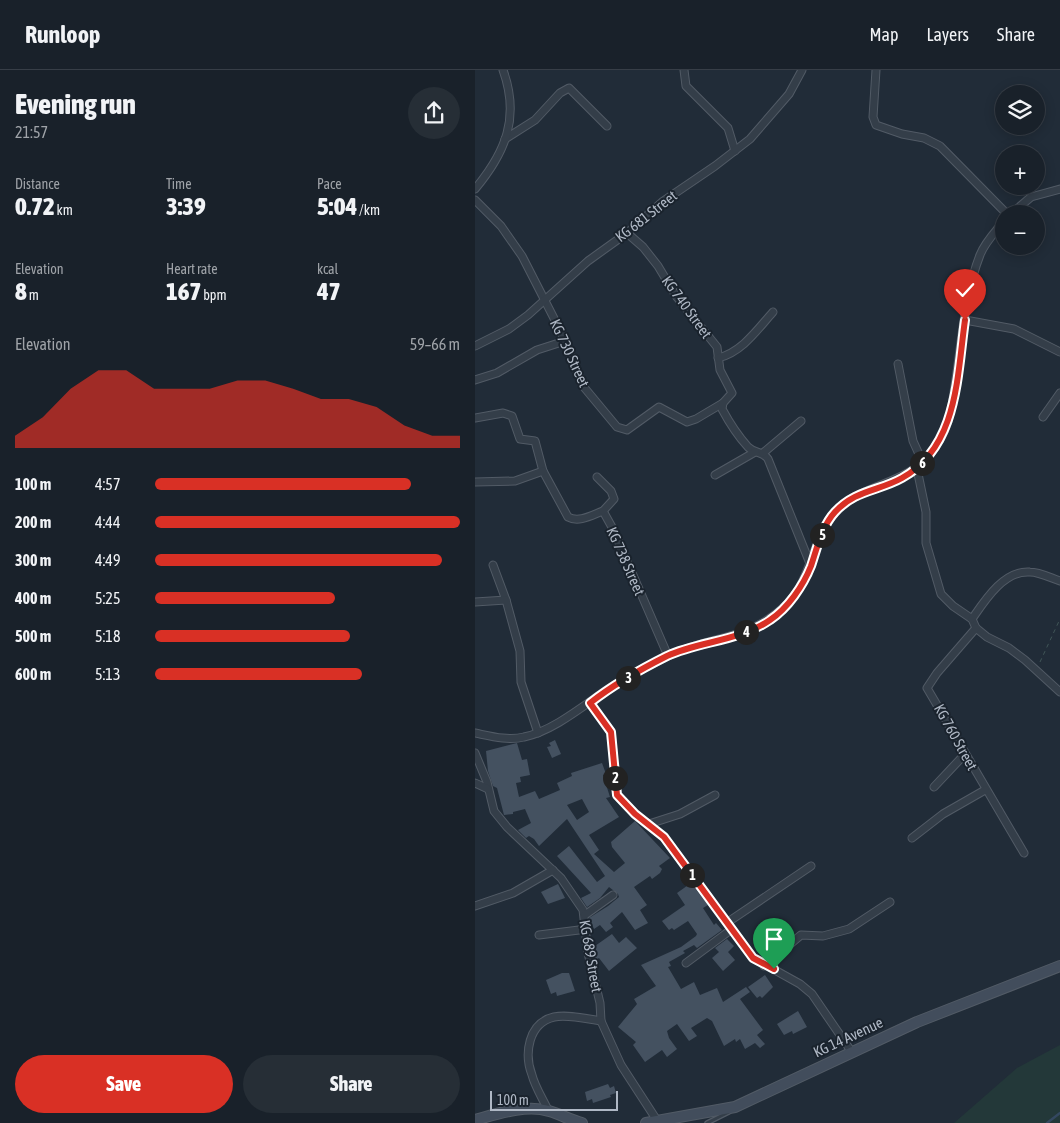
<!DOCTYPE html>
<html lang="en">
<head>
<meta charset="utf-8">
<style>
  body { margin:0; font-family:"Asap Condensed",sans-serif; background:#262e36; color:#f1f3f6; height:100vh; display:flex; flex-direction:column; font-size:19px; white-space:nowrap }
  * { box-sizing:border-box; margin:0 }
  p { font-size:16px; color:#9fa3a8 }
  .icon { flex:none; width:28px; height:28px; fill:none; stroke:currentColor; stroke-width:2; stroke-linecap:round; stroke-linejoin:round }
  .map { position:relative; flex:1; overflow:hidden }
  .panel { display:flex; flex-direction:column; background:#19212a; width:475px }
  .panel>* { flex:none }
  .controls { position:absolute; left:520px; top:15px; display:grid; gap:10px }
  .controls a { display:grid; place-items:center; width:50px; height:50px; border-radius:50%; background:#19212a; box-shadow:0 2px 12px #0003,0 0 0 1px #373e47; font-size:25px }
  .scale { position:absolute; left:15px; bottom:12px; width:128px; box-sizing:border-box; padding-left:5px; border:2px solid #afb8c5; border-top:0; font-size:14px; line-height:18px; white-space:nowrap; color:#afb8c5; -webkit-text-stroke:4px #1a232d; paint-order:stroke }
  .pin { position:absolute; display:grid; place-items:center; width:42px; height:42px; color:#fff; margin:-51px -21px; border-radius:50% 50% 50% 0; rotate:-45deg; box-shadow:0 0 5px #0007 }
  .pin .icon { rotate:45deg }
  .km { position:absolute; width:25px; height:25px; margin:-12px; border-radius:50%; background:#222; color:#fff; font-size:14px; line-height:25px; text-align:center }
  .round { display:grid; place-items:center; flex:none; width:52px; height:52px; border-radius:26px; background:#262e36 }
  .summary { display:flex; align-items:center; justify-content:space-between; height:85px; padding:0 15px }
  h1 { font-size:28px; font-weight:800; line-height:38px }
  .metrics { display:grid; grid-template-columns:repeat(3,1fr); gap:8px; height:85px; padding:5px 15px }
  .metrics div { display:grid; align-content:center }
  .metrics b { font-size:25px; font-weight:800 }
  .metrics small { font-size:14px; font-weight:400 }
  .metrics p { font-size:14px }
  .chart { height:140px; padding:10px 15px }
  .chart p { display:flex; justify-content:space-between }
  .chart svg { width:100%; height:90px; margin-top:5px; fill:#d93025; opacity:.7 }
  .cta { display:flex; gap:10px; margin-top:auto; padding:10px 15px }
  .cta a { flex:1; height:58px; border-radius:30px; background:#d93025; color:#fff; font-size:20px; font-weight:800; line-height:58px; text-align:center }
  .cta a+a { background:#262e36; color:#f1f3f6 }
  ul { padding:0 15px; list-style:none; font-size:16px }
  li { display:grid; grid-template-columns:80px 60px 1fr; align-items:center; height:38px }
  li i { height:12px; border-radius:6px; background:#d93025 }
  header { display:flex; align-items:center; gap:30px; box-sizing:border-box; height:70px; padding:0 25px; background:#19212a; border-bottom:1px solid #373e47 }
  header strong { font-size:24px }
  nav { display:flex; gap:28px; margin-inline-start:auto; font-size:18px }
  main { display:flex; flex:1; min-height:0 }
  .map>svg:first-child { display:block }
</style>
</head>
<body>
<header>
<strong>Runloop</strong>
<nav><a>Map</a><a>Layers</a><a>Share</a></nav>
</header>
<main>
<section class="panel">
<div class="summary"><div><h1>Evening run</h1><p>21:57</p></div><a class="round"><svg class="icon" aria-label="share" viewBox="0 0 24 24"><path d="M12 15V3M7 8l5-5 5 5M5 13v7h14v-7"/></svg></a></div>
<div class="metrics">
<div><p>Distance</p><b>0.72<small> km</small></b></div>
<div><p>Time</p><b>3:39</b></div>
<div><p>Pace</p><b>5:04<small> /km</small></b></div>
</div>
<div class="metrics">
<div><p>Elevation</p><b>8<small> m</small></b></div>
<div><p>Heart rate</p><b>167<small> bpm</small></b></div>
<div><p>kcal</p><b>47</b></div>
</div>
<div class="chart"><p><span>Elevation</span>59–66 m</p>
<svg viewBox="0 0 160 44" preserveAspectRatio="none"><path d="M0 44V38L10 29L20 15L30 6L40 6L50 15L60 15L70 15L80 11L90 11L100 15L110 20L120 20L130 24L140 33L150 38L160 38V44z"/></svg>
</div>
<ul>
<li><b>100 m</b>4:57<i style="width:84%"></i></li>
<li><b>200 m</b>4:44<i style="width:100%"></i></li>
<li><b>300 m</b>4:49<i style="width:94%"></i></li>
<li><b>400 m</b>5:25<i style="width:59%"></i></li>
<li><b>500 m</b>5:18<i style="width:64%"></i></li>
<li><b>600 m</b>5:13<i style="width:68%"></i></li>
</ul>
<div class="cta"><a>Save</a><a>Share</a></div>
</section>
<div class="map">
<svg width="585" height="1053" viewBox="0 0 585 1053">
  <rect width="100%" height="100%" fill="#212c38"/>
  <polygon fill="#233839" points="585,975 585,1053 479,1053 542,998"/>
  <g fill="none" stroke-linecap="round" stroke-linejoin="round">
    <polyline stroke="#344860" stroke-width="2.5" points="572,1053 585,1043"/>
  </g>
  <g fill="#445160" fill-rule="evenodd">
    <polygon points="80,670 86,684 77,688 72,677 76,676 74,673"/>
    <path d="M42 673 47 690 52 689 55 705 45 707 46 712 41 713 44 727 60 721 64 729 85 720 82 713 97 706 96 703 127 693 131 704 128 705 135 727 131 728 144 747 114 765 124 780 119 784 139 802 150 793 137 777 136 772 160 751 195 788 184 796 187 799 185 803 177 809 175 806 159 817 172 835 165 840 173 853 160 860 147 842 135 853 138 857 131 862 125 855 119 859 114 848 133 836 144 827 143 824 134 817 125 828 112 837 106 828 116 823 82 786 94 776 122 812 130 806 92 749 64 776 59 769 54 766 51 768 43 760 56 753 50 739 38 742V744L29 745 22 718 18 716 13 701 11 681ZM107 729 114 742 102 750 92 735Z"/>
    <polygon points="216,813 233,835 228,838 239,855 241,853 247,860 222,878 219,875 208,881 210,883 194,892 196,896 193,897 206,919 219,912 225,925 242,918 248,932 271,917 275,922 265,929 288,960 282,965 290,974 285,978 280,973 270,979 265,969 261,972 260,969 249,976 237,951 232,948 216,958 222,966 214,971 202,954 192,961 194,968 202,979 192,987 187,980 170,992 158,975 161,972 143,957 162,934 159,929 181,916 166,895 206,877 221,866 222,864 213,851 199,860 197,858 194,860 187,851 210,835 202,823"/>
    <polygon points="83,814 90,828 73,834 66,822"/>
    <polygon points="137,864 144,873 151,867 162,878 134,901 124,888 120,890 117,875 120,876"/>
    <polygon points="252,869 259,876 253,882 260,890 248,901 237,888 244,882 240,878"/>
    <polygon points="87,903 94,903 100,921 82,926 81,922 76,924 71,910"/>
    <polygon points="290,905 298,917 287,928 285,926 282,928 273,917"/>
    <polygon points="323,941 332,957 318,964 317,961 309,965 302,954"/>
    <polygon points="133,1014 135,1018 139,1016 141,1023 135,1025 136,1027 118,1033 117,1029 112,1031 110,1022"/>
  </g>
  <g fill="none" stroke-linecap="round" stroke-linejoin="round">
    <defs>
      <polyline id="lane" points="232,1053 254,1042"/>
      <g id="street">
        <polyline points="209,0 211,16 253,58 260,81"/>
        <polyline points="401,0 398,47 401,55 427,64 449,68 465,76 532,144"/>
        <polyline points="30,69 60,50 85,23 94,18 132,56"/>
        <path d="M0 119C31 82 45 47 28 0"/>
        <polyline points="0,130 26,156 47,186 86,262 108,316 142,357 152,360 184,337 212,352 221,349 248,333"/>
        <polyline points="536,144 556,127 585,119"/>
        <path d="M152 163 168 177 183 196 201 226 242 277 245 300 257 323 248 333 247 339C254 352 263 366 273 377 280 384 288 381 293 389L336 496"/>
        <polyline points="490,250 539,259 585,282"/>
        <polyline points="0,276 34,259 53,245 113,191 152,163 187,132 240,96 275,69 314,24 327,0"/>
        <path d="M243 288C267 282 282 260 298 242"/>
        <polyline points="423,294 438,371 448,393"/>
        <polyline points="0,310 22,303 62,280 90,271"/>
        <polyline points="568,347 585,323"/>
        <path d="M0 348 28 343 37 346 45 369 60 371 68 401 93 447C104 453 117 445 128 441L138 459 193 586"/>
        <polyline points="288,383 326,351"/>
        <polyline points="442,399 451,442 451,473 466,524 478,536 497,549 501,558 512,567 534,578 550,590 585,622"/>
        <polyline points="240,405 280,382"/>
        <polyline points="122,407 136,421 139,429 128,441"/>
        <polyline points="0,412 40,411 68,401"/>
        <polyline points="18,495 31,530"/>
        <polyline points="0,532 31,530 45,581 46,612 63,663"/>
        <path d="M497 549C510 530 529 500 555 502 564 502 576 508 585 511"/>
        <polyline points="501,558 462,603 452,618 549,783"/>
        <polyline points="115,633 136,662 142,725 160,744 189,767 278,888 325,914 337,924 376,981"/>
        <path d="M0 663C15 666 33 671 49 667 78 661 108 636 133 619 151 607 172 597 191 587 234 565 274 572 312 534 338 508 337 465 362 441 396 407 440 418 466 368 476 350 478 329 481 309 487 269 490 223 505 185 510 172 521 161 529 151"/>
        <polyline points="0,683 12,712 19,741 32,757 86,808 108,840 113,883 125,933 126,951 146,995 183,1052"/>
        <polyline points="0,713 13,719"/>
        <polyline points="459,717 490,684"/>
        <polyline points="174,754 205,744 240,725"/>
        <polyline points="437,768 468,744 510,720"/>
        <polyline points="0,836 38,823 78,800"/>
        <polyline points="110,845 138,825"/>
        <polyline points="253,852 336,796"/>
        <polyline points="64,865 112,859"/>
        <polyline points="211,893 257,859"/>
        <polyline points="289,896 326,865 348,866 374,859 415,832"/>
        <path d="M73 1040C68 1029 60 1017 57 1005 49 984 53 953 79 947 93 944 112 949 126 951"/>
      </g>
      <g id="secondary">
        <path d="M0 1050C22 1044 51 1034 74 1041 85 1044 95 1050 107 1053"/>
        <polyline points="171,1053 260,1037 442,952 585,896"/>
      </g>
    </defs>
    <use href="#lane" stroke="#525b66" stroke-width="5.5"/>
    <use href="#street" stroke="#525b66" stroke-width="9"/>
    <use href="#secondary" stroke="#525b66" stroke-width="12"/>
    <polyline stroke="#405557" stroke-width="1" stroke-dasharray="4 4" stroke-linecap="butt" points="565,592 585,549"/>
    <use href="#lane" stroke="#343e49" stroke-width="3"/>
    <use href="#street" stroke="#343e49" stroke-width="7"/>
    <use href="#secondary" stroke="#424d5c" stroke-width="10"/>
  </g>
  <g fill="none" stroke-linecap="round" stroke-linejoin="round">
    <defs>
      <path id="route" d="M299 899 278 888 189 767 160 744 142 725 136 662 115 633C138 615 166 599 192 586 225 571 265 571 295 550 313 538 328 516 336 496 342 478 347 456 360 442 380 420 404 421 427 408 483 377 482 306 490 250"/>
    </defs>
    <use href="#route" stroke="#fff" stroke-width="10"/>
    <use href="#route" stroke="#d93025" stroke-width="6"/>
  </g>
  <g text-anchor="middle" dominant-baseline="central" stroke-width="4" stroke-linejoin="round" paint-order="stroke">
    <g font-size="15" fill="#afb8c5" stroke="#1a232d">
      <text transform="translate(171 146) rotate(-38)">KG 681 Street</text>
      <text transform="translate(212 237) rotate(54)">KG 740 Street</text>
      <text transform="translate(95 283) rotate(65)">KG 730 Street</text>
      <text transform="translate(151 491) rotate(66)">KG 738 Street</text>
      <text transform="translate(481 667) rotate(61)">KG 760 Street</text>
      <text transform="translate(116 886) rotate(80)">KG 689 Street</text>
      <text transform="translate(373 967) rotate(-25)">KG 14 Avenue</text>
    </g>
  </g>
</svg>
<div class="controls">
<a><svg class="icon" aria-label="layers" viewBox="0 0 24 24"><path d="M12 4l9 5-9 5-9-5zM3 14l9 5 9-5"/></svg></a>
<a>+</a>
<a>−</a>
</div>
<div class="scale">100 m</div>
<div class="pin" style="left:299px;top:899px;background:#1e9e55"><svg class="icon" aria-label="arrive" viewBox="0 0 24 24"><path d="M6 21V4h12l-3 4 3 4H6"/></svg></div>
<div class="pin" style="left:490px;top:250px;background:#d93025"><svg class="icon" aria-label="check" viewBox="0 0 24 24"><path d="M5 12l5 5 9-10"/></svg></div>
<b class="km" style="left:217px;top:805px">1</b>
<b class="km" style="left:140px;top:708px">2</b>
<b class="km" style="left:153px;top:608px">3</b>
<b class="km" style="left:271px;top:562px">4</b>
<b class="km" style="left:347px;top:465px">5</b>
<b class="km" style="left:447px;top:393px">6</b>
</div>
</main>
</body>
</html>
